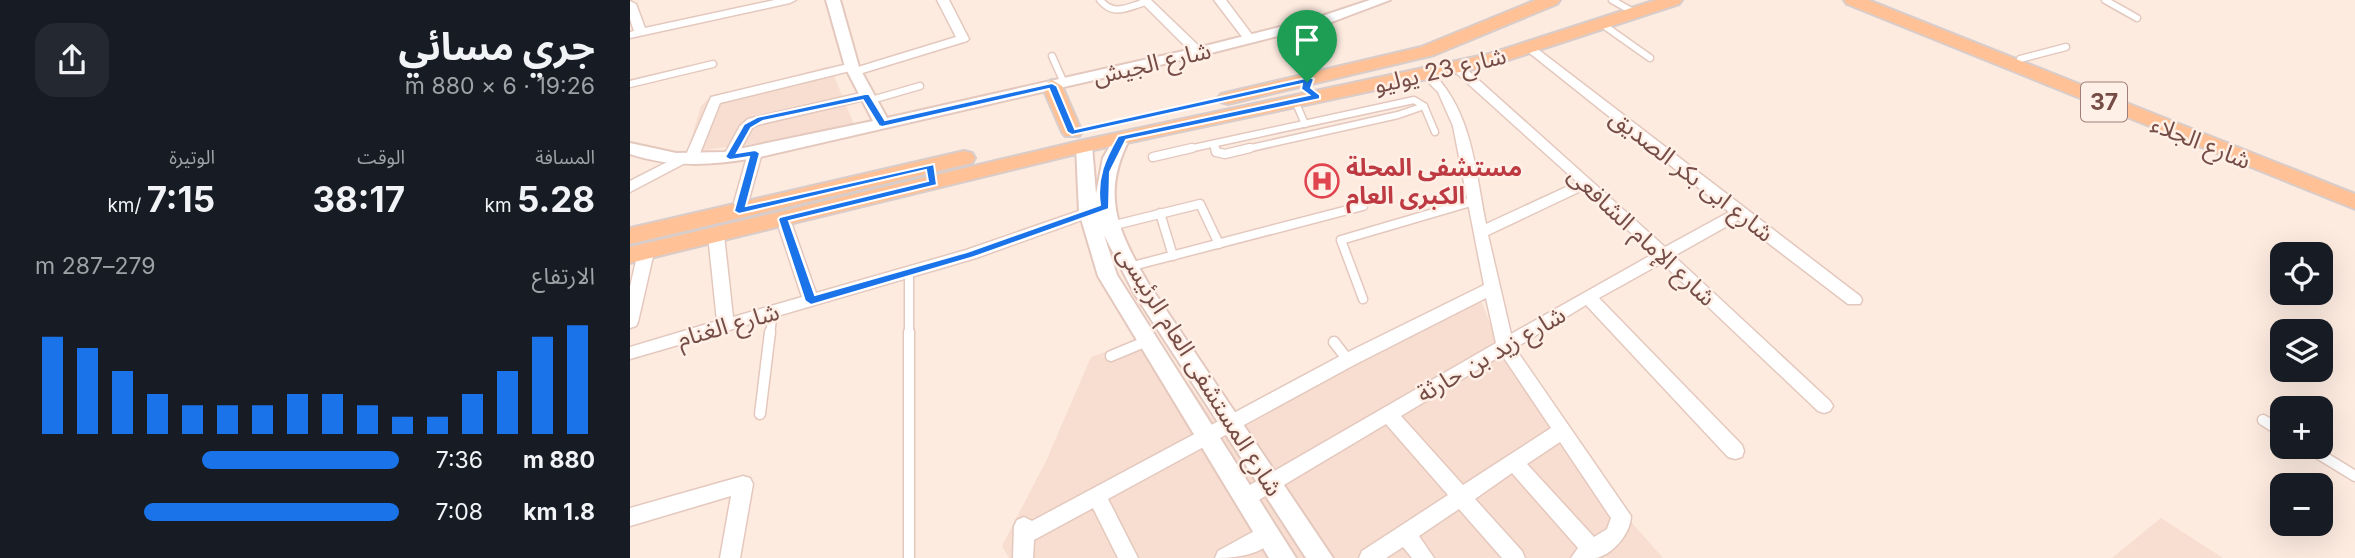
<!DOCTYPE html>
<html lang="ar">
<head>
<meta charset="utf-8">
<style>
  body { margin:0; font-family:Inter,"Noto Sans Arabic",sans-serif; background:#242831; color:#f1f3f6; direction:rtl; height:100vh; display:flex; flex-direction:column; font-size:26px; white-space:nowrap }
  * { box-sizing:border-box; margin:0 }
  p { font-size:23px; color:#9ea1a6 }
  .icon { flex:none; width:38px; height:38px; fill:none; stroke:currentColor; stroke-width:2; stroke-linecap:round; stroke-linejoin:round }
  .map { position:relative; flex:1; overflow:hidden; direction:ltr }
  .side { display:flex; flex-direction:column; background:#171b24; width:630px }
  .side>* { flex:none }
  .fabs { position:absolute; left:1640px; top:242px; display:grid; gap:14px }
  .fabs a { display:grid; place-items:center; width:63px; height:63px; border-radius:14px; background:#171b24; box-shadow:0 7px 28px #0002; font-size:35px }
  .pin { position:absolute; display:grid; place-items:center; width:60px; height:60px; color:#fff; margin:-72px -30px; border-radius:50% 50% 50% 0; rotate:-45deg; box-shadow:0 0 7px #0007 }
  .pin .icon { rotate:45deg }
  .round { display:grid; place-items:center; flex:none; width:74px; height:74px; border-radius:21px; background:#242831 }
  .head { display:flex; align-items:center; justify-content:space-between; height:119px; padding:0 35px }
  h1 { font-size:38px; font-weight:700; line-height:52px }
  .figures { display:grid; grid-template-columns:repeat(3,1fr); gap:10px; height:119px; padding:7px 35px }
  .figures div { display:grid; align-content:center }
  .figures b { font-size:35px; font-weight:700 }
  .figures small { font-size:19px; font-weight:400 }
  .figures p { font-size:19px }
  .chart { height:196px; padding:14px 35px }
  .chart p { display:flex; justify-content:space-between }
  .chart svg { width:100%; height:126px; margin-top:7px; stroke:#1a73e8; stroke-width:6 }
  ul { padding:0 35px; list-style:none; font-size:23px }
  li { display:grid; grid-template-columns:112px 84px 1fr; align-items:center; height:52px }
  li i { height:18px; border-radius:9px; background:#1a73e8 }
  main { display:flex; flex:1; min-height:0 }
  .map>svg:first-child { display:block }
</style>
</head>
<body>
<main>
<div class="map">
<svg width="1725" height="558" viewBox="0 0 1725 558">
  <rect width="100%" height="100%" fill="#fdebe0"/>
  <g fill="#f7ded1">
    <polygon points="200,66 225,127 161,139 57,152 71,106 78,99"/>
    <polygon points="846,288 875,361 924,420 1003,524 1033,558 379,558 372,546 417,459 461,357 524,334 585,422"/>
    <polygon points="1531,518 1593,558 1482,558"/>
  </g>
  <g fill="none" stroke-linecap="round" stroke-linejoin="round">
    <defs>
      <g id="service-far2">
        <path d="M470 0C484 17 497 7 516 2"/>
        <polyline points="982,0 1005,13"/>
        <polyline points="1475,0 1507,18"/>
        <polyline points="972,24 1020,58"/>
        <polyline points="422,56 434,83"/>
        <polyline points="1390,59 1436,47"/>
        <polyline points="0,84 83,64"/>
        <polyline points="238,101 290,86"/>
        <polyline points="665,101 675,124"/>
        <polyline points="584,144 586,150"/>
        <polyline points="554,150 784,100 794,106 805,132"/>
        <polyline points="612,150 768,115 794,106"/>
      </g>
      <g id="service-far1">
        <polyline points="585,148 586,152 595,154 620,148"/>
        <polyline points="523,157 562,148"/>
        <polyline points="530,213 543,256"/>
        <polyline points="481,226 570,204 589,244"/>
        <polyline points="499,267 733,206"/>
        <polyline points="279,272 279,334"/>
        <polyline points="733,299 711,240 844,201"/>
        <polyline points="140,334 143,312"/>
      </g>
      <g id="service">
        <polyline points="279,332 279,558"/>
        <polyline points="704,342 718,360"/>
        <polyline points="481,356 517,341"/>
        <polyline points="130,414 140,332"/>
        <polyline points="1633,420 1652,432"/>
        <polyline points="1676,446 1725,476"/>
      </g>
      <g id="minor">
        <polygon points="145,0 166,0 160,3 0,38 0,32 4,31 0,19 0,1 6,4 15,28"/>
        <polygon points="307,0 319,0 339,39 337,41 226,75 220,71 90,103 67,161 59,161 0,192 0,181 49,156 56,155 81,97 222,63 228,67 326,37"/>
        <polygon points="509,0 521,0 572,49 572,55 564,55"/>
        <polygon points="584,0 596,0 626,40 624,42 616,42"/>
        <path d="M901 44 1230 296 1232 300 1230 304H1218L1108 220 1044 256 1200 401 1203 406 1200 411 1194 413 1188 411 1032 263 969 298 1112 445 1114 451 1112 457 1105 459 1098 457 956 305 885 348 1001 516C1001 533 982 556 965 558 957 558 948 558 941 558L948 548 882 473 845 499 892 551 895 558H872L829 509 789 536 804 558H782L773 547 756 558H729L732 551 818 495 756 424 622 504 615 506 608 504 605 498 608 492 866 343 856 298 724 365 478 499 508 558H488L463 508 404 540 403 558H383L384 526 387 520 394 517 402 521 712 355 854 285 823 126 808 92 794 78V72H802C843 113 845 171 856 224L947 182 824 71V65H832L1035 247 1099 212 897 51 895 48ZM955 189 1023 254 881 334 858 235ZM872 355 921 428 833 485 771 416ZM930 442 981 518 977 529 964 537 897 464Z"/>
        <polygon points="235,92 239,93 239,99 127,125 122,128 105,160 95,160 93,157 110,126 118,119"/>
        <polygon points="125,149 132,153 116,210 109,215 104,213 102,210 118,153"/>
        <polygon points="469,204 474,206 476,209 474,212 346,258 0,359 0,347 87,321 78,235 81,231 86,230 94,235 103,317 172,297 146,219 148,216 153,214 160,219 186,293 336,250"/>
        <polygon points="16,247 24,252 8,322 6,326 0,328 0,287 8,252"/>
        <polygon points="113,476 120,478 123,484 110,558 90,558 101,496 0,526 0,508"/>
        <path d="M637 524 644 527 647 533C637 555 606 558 585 558L588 551Z"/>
      </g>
      <g id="tertiary">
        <path d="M196 0H210L229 67 257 118 567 48 689 17 740 0H760L699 23 573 55 125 158C83 165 41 168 0 154V143L46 153 94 152 243 121 215 67Z"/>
        <path d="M492 133 500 138C470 195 488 231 518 283L703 558H676L504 293 474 235 487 275 666 558H639L468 276 449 212 446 146 454 141 462 146 466 194 473 158 486 135Z"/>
      </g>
      <g id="primary">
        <polygon points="906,0 930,0 927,4 804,55 598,104 591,102 588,98 591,94 791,47"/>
        <polygon points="1026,0 1052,0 1049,4 863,65 454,152 0,263 0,247 454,140 859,54"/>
        <polygon points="1214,0 1238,0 1725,194 1725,209 1217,4"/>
        <polygon points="422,80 432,86 452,132 449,136 435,136 432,132 412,86"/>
        <polygon points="334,151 342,153 345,158 342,163 0,244 0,228"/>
      </g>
    </defs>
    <use href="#service-far2" stroke="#e4c8be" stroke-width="9"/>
    <use href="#service-far1" stroke="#e4c8be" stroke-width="11"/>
    <use href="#service" stroke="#e4c8be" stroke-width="13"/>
    <use href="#minor" stroke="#e4c8be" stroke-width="3"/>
    <use href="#tertiary" stroke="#e4c8be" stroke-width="4"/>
    <use href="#primary" stroke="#d8cdcb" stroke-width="4"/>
    <use href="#service-far2" stroke="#fff" stroke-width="6"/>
    <use href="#service-far1" stroke="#fff" stroke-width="8"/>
    <use href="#service" stroke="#fff" stroke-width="10"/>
    <use href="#minor" fill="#fff" fill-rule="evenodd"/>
    <use href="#tertiary" fill="#fff" fill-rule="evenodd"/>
    <use href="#primary" fill="#ffc195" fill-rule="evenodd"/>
  </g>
  <path fill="#1a73e8" stroke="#fff" stroke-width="2" fill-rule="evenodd" d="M680 77 684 79 681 88 690 95V99L496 140 480 172 479 209 344 257 181 305 175 301 148 219 150 217 298 181 296 170 109 214 104 211 119 157 100 160 95 157 114 124 127 117 235 94H239L255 120 422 83 427 86 445 129ZM672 84 671 89 679 95 488 136C475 159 466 178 470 205L337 252 185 295 159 221 307 185 304 164 116 206 130 153 125 150 107 153 121 128 133 121 233 100 249 126 252 127 419 89 437 132 442 135Z"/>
  <defs>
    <symbol id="hospital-ring" viewBox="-11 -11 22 22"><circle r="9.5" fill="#fff0e7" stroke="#e0444e" stroke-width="1.5"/><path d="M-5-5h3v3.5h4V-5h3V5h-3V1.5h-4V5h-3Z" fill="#e0444e"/></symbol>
  </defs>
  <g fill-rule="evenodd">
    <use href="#hospital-ring" x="673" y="162" width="38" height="38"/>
  </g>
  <g text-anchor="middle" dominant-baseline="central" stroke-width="5" stroke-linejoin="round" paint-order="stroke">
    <rect fill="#fff0e7" stroke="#9e7e76" stroke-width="2" x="1451" y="82.5" width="46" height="39" rx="5"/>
    <g font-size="23" font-weight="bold" fill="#754d46">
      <text x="1474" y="102">37</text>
    </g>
    <g font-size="24" fill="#754d46" stroke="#fff0e7">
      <text transform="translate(522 63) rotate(-13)">شارع الجيش</text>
      <text transform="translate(810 70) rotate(-13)">شارع 23 يوليو</text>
      <text transform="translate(1571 142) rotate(22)">شارع الجلاء</text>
      <text transform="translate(1062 175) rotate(38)">شارع ابى بكر الصديق</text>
      <text transform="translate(1012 236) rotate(43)">شارع الإمام الشافعى</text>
      <text transform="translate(98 325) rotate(-16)">شارع الغنام</text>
      <text transform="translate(861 354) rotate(-30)">شارع زيد بن حارثة</text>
      <text transform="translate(570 371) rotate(58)">شارع المستشفى العام الرئيسى</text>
    </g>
    <g font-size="24" font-weight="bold" fill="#be3a42" stroke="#fff0e7" text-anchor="start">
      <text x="716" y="167">مستشفى المحلة<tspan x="716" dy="28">الكبرى العام</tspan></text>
    </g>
  </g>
</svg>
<div class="fabs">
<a><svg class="icon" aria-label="locate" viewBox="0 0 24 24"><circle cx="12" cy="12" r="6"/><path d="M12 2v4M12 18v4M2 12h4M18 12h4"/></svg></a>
<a><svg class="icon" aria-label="layers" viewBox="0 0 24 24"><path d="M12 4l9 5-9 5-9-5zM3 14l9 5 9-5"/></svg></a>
<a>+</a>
<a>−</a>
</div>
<div class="pin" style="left:677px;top:82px;background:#1e9e55"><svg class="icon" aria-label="arrive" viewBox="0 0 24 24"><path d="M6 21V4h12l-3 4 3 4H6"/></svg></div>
</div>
<section class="side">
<div class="head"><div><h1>جري مسائي</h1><p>19:26 · 6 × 880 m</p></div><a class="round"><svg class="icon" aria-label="share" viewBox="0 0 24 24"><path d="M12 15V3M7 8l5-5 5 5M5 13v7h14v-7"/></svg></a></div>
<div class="figures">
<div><p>المسافة</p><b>5.28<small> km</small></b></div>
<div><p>الوقت</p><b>38:17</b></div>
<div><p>الوتيرة</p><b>7:15<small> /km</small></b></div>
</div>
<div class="chart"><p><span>الارتفاع</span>279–287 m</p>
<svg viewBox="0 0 160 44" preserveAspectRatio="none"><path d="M5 44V10M15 44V14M25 44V22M35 44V30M45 44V34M55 44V34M65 44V34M75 44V30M85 44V30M95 44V34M105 44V38M115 44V38M125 44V30M135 44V22M145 44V10M155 44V6"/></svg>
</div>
<ul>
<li><b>880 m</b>7:36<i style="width:54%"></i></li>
<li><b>1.8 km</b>7:08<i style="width:70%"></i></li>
</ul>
</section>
</main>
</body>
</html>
